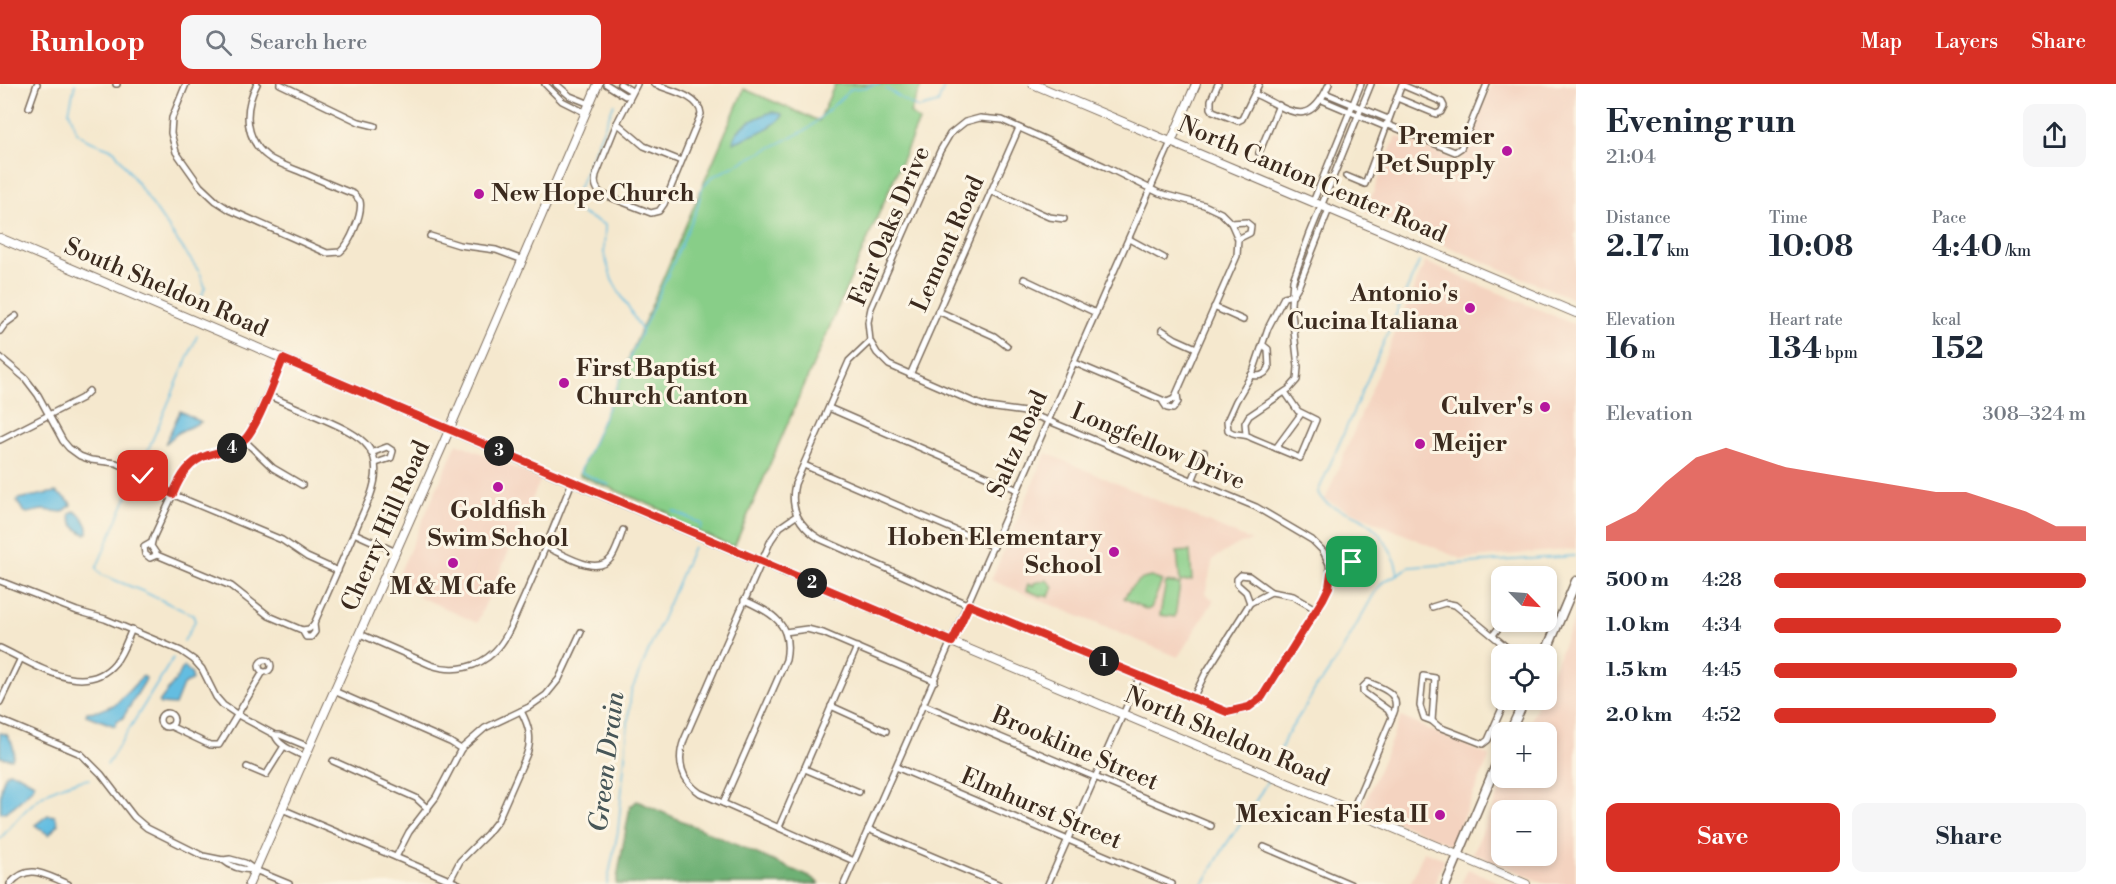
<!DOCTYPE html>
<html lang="en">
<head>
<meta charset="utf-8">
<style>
  body { margin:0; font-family:"Libre Bodoni",serif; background:#f6f6f7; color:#1f2937; height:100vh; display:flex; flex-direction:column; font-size:22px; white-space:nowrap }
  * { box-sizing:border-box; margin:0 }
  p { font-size:20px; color:#747a83 }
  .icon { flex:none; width:33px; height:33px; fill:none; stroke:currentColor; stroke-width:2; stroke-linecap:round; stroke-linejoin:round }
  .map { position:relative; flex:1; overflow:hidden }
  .panel { display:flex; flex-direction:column; background:#fff; width:540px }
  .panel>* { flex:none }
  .needle { width:39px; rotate:115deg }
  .controls { position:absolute; left:1491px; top:482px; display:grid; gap:12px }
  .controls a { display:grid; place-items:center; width:66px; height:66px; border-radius:12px; background:#fff; box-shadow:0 3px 9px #0003; font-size:30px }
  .pin { position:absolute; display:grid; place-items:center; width:51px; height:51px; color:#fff; margin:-26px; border-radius:12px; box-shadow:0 3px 9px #0006 }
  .km { position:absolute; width:30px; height:30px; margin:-15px; border-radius:50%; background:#222; color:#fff; font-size:16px; line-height:30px; text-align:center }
  .round { display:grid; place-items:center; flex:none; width:63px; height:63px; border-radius:12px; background:#f6f6f7 }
  .head { display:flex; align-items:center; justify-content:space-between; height:102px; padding:0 30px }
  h1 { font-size:33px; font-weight:700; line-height:45px }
  .stats { display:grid; grid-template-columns:repeat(3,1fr); gap:9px; height:102px; padding:6px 30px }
  .stats div { display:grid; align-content:center }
  .stats b { font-size:30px; font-weight:700 }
  .stats small { font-size:16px; font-weight:400 }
  .stats p { font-size:16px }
  .chart { height:168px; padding:12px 30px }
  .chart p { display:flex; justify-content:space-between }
  .chart svg { width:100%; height:108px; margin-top:6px; fill:#d93025; opacity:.7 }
  .cta { display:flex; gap:12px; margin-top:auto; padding:12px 30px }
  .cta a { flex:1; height:69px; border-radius:12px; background:#d93025; color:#fff; font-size:24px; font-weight:700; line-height:69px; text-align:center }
  .cta a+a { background:#f6f6f7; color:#1f2937 }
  ul { padding:0 30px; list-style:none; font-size:20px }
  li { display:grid; grid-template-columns:96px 72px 1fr; align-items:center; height:45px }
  li i { height:15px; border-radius:8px; background:#d93025 }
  header { display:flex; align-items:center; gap:36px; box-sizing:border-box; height:84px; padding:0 30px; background:#d93025; color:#fff }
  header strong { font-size:28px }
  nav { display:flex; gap:33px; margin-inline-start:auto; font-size:21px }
  .search { width:420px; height:54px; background:#f6f6f7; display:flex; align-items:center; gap:15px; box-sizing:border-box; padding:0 21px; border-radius:12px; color:#747a83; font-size:22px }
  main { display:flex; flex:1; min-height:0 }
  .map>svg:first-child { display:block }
</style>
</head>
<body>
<header>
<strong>Runloop</strong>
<div class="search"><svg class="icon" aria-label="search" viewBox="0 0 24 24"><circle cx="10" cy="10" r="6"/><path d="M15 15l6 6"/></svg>Search here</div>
<nav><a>Map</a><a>Layers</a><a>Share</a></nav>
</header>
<main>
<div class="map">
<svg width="1576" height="800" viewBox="0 0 1576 800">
  <rect width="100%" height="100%" fill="#fcf5e5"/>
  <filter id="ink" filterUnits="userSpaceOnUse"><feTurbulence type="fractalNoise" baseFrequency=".0167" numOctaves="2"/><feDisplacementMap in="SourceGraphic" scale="12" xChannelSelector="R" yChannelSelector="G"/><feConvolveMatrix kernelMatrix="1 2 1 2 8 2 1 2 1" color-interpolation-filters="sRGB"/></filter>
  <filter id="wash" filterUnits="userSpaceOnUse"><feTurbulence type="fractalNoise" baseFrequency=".008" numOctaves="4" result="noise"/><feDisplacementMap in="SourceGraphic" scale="24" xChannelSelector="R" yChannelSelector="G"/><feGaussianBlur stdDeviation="1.35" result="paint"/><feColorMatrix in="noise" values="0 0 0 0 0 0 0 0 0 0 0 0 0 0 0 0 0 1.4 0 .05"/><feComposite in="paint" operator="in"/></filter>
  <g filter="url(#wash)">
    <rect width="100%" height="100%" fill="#f5e8ce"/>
    <g fill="#f4d3c0" fill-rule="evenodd">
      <polygon points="1492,0 1576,0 1576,148 1574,153 1576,154 1576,216 1365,128 1396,52 1460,78"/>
      <polygon points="1425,178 1576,241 1576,465 1461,475 1325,416"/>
      <polygon points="457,359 541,395 477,539 394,501"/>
      <polygon points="1046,369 1252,457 1237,461 1213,475 1205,510 1214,516 1178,573 991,496"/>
      <path d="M1576 530V800H1546L1473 769 1506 693H1546V648H1526L1540 615H1546L1547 600ZM1502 726H1546V771H1502Z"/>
      <polygon points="1401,633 1490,672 1451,761 1363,723"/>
      <polygon points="1424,767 1445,775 1434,800 1410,800"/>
      <polygon points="1468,785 1503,800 1461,800"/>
    </g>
    <g fill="#88ce88" stroke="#627c53" stroke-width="1.5">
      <polygon points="835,0 922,0 910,29 919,37 734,463 668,435 670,430 667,428 579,391 744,5 819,37"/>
      <polygon points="1190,467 1192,496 1180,498 1177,468"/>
      <path d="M1151 493 1162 497 1151 524 1147 526 1124 514C1131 502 1137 495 1151 493Z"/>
      <polygon points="1046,496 1051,500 1053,504 1049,512 1041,512 1026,506 1028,500 1033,502 1034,499"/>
      <polygon points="1166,498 1180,500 1175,533 1160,531"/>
    </g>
    <polygon fill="#6eb174" stroke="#546e49" stroke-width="1.5" points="637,717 814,795 819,800 616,800 630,723"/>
    <g fill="#64bde1" stroke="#507480" stroke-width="1.5">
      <path d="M772 28 782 30V33C769 47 748 52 733 59 734 42 758 33 772 28Z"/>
      <polygon points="180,327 201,338 179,348 165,360"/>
      <polygon points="56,408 70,418 71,421 63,428 42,426 27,429 23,427 17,417 18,415"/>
      <path d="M74 427C81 430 90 441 88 449L85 450C77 446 70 440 70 430Z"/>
      <polygon points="184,582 192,591 192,596 183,601 175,621 160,620 159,618 175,597"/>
      <polygon points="143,592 146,594 145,597 122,635 118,636 115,642 86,631 87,628 98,627 116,620"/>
      <path d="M0 649 6 650C12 657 16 666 12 675L0 673Z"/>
      <path d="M8 688 18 690 34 699V702C27 710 11 728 1 729 0 716 0 697 8 688Z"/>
      <polygon points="48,731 55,732 58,740 49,751 35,741"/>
    </g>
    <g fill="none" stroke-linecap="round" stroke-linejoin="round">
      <g stroke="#64bde1" stroke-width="1.5">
        <polyline points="75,0 69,27 77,48 87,56 114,66 200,189 205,203 197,225"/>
        <path d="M886 5C897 10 906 20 919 24L938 19 945 0"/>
        <polyline points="614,20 570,124 605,141 604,169 612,196 642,247"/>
        <polyline points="142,380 197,252"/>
        <polyline points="133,399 96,485 102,491 142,507 193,531 195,537 184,557"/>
        <polyline points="609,401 580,388 625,284 672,182 697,125 702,104 712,93 808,45 851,5 867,3 875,0 880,1"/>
        <polyline points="673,427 700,439 702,441 700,445"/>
        <path d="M1398 491C1395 468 1381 447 1361 434 1347 426 1323 424 1318 408L1419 178"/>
        <polyline points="107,681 173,574"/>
        <polyline points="1274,683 1286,652 1307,620 1317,601 1322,597 1340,570 1375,508 1383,498 1410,483 1574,472"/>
        <path d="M0 755C30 721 42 702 89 695"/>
        <polyline points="607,800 618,747 631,608 693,463"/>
        <polyline points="1203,800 1225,762 1257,715 1268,696"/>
      </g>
    </g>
  </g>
  <g filter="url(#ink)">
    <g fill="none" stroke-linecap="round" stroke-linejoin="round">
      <defs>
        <g id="street">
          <polyline points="116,0 117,0"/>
          <path d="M186 0 172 34 171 49 176 68 200 102 216 117 230 126 327 169 340 168C350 160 363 129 360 117L354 110C338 104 322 97 306 90 294 85 282 81 271 75 244 57 243 26 257 0"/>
          <polyline points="280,0 359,38 375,42"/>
          <polyline points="545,0 562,17 586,29"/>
          <polyline points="556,0 570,12 590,20"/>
          <polyline points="606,0 625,12 631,10 630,6 620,0"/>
          <path d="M637 0 617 39 596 91C594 99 595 105 602 110L651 129 659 127 664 120 701 30C700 12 669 6 654 0"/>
          <polyline points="1218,0 1211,16 1211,24 1213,27 1238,37 1242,35 1259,0"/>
          <polyline points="1325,9 1388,35"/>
          <path d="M1255 10C1291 27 1309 46 1329 0"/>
          <polyline points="1397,14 1436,30 1441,28 1444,22 1442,18 1402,1"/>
          <polyline points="1322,16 1386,43"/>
          <polyline points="29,23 37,0"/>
          <polyline points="617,39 644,62 681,77"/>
          <polyline points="1386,40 1455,68 1461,64 1487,0"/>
          <polyline points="1259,69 1279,21"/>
          <polyline points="1346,92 1365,100 1402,0"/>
          <polyline points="991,107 1049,133 1064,135"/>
          <polyline points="1313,118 1361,0"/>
          <polyline points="1231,139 1246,138 1251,142 1250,149 1238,155"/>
          <polyline points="430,152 459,161 496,166 523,176"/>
          <polyline points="1129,155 1164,174"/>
          <polyline points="1024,195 1096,229"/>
          <polyline points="1214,223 1243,236"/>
          <polyline points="938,227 994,252 1007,262"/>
          <polyline points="1162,246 1176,255 1196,264"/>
          <polyline points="0,247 5,240 16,232"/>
          <path d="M870 257 877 269 889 281 976 319 988 323 1025 328 1049 337 1256 423 1312 456 1323 467 1329 480 1331 495 1327 508 1267 607C1254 624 1235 632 1215 624L969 521 820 455C799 442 789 425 795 400L849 277 870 257 868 238 871 224 940 67 950 50 965 38 980 34 1002 36 1104 82 1159 109 1204 121 1221 129 1231 139 1238 155 1237 172 1174 315 1167 318 1075 279"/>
          <polyline points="0,273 25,294 38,311 63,357 69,364 80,372 91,376 116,379 133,386 167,408 282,456 307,473 338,487"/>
          <polyline points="910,291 1019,44"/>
          <path d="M1251 291C1259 293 1264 292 1269 284L1268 265 1263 261"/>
          <path d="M1285 308 1298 327 1316 336 1300 374 1252 354C1244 348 1235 353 1228 346L1227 337 1236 317 1253 288 1268 244 1284 213 1293 211 1299 201 1329 125"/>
          <path d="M267 311C286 319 304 327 323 335 362 352 388 365 370 413L314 540 309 545 302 546 269 532 231 502 157 471 151 462 153 454 182 391 187 384 205 372 231 365 249 351 283 275"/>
          <polyline points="1163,318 1167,324 1173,325 1178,318 1177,310"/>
          <polyline points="829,324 1018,406"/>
          <polyline points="1246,350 1245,339 1249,332 1289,305 1297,296 1298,283 1291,220 1293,196 1309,152 1371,0"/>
          <polyline points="0,356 82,314 89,307"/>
          <polyline points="244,356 273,384 302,401"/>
          <polyline points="1276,364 1301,330"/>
          <polyline points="371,369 387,363 393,367 391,374 376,379"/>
          <polyline points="804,381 994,463"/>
          <polyline points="1192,397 1204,368"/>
          <path d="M796 432 780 443 771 456 684 656C676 677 682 697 700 709L854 777"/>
          <polyline points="354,449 396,468"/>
          <polyline points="151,459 144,463 145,470 150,474 157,471"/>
          <path d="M546 463C564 470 597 494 612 473 617 465 620 455 623 446"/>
          <polyline points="1327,475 1347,471 1351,476 1348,483 1331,489"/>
          <polyline points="0,497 77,527 105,535 181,567 194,576 202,585 216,613 223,621 238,631 275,651 280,651 309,663"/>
          <polyline points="1250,519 1271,508"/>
          <polyline points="1432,523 1445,519 1455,521 1515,570"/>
          <polyline points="302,546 306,553 311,553 315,548 314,540"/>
          <polyline points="785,548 807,545 823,549 935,597"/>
          <path d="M360 550 431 581C454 589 478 584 495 567 507 555 513 537 520 522 539 481 555 440 572 398"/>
          <polyline points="1493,551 1504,537"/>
          <path d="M0 564C33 579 84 616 115 579 123 569 127 556 132 545"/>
          <circle cx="265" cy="582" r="6"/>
          <polygon points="1423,592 1435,594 1432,637 1424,634 1420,622"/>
          <path d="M1368 598C1386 605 1403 611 1392 633L1388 626 1363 608V603Z"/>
          <polyline points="334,607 450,658 461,665"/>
          <polyline points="1193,614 1205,590 1250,519 1246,508 1237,500 1237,495 1241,491 1249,492 1271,508 1293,512 1317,526"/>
          <polyline points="1512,615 1517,618 1524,616"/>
          <polyline points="0,618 21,574"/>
          <polyline points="924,621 1211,742"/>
          <polyline points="831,622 886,647"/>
          <circle cx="167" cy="636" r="7"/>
          <polyline points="0,636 81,670 101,690 134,733 147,744 203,772 223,776 230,775 245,779 255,786 289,800"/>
          <polyline points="1432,637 1439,643 1483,660 1488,656 1506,615"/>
          <polyline points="170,642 210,661 219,661 263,588"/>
          <path d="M275 651C279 663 295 667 305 673"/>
          <polyline points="333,677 416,714 428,725"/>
          <polyline points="247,683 266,691 284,662"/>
          <polyline points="896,683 1172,800"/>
          <polyline points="805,685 859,708"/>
          <path d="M723 719 786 576C793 540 773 529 744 516"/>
          <polyline points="282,725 459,800"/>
          <polyline points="1352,727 1392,633"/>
          <polyline points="779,743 857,563"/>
          <polyline points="868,745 998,800"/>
          <polyline points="1264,763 1350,800"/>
          <polyline points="396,773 409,748 436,713 461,665 485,644 529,623 546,611 559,595 581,548"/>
          <path d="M223 776C232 784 242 786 254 786"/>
          <path d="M10 800C29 778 45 791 68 800"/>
          <path d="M448 800 460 777 487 750 498 736 526 672C533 656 529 642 521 627"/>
          <polyline points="844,800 1171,58"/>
          <polyline points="1048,800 1140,592"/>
        </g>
        <g id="secondary">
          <polyline points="1033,0 1576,229"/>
          <polyline points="1171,58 1196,0"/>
          <polyline points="0,154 572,398 1526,800"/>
          <polyline points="249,800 444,358 598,0"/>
        </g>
        <g id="primary">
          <polyline points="1545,570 1576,497"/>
          <polyline points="1510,648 1525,615"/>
          <polyline points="1446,800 1502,667"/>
        </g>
      </defs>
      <use href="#street" stroke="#7c6c5c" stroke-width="8"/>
      <use href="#secondary" stroke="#7c6c5c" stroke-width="10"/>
      <use href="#primary" stroke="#7c6c5c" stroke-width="11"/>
      <use href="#street" stroke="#fff" stroke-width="5"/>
      <use href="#secondary" stroke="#fff" stroke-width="8"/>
      <use href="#primary" stroke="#fff" stroke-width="8"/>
    </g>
  </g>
  <g fill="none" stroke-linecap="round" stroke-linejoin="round" filter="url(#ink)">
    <defs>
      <path id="route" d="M143 392 160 404 173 410C180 393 189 377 208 371 222 367 235 365 246 354 258 341 275 294 283 275L952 558 969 521 1227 628 1249 623 1262 613 1323 515 1329 503 1331 489 1348 483 1352 478"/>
    </defs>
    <use href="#route" stroke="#fff" stroke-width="12"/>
    <use href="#route" stroke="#d93025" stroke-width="8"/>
  </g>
  <g fill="#b5179e" stroke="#fcf5e5" stroke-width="2">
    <circle cx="1507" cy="67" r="6"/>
    <circle cx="479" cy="110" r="6"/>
    <circle cx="1470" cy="224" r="6"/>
    <circle cx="564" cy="299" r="6"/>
    <circle cx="1545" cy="323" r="6"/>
    <circle cx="1420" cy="360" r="6"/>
    <circle cx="498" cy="403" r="6"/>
    <circle cx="1114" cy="468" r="6"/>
    <circle cx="453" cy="479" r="6"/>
    <circle cx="1440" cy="731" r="6"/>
  </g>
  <g text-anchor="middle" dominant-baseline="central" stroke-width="6" stroke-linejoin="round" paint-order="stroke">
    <g font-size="24" font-weight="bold" fill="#3b2a1e" stroke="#fcf5e5" text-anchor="end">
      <text x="1495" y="53">Premier<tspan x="1495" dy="28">Pet Supply</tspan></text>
      <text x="491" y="110" text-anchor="start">New Hope Church</text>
      <text x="1458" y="210">Antonio's<tspan x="1458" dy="28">Cucina Italiana</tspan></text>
      <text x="576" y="285" text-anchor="start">First Baptist<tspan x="576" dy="28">Church Canton</tspan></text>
      <text x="1533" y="323">Culver's</text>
      <text x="1432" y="360" text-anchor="start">Meijer</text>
      <text x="498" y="427" text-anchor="middle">Goldfish<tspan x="498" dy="28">Swim School</tspan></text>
      <text x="1102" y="454">Hoben Elementary<tspan x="1102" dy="28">School</tspan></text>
      <text x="453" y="503" text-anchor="middle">M &amp; M Cafe</text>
      <text x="1428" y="731">Mexican Fiesta II</text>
    </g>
    <g font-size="24" fill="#3b2a1e" stroke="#fcf5e5">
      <text transform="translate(1312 96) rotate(23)">North Canton Center Road</text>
      <text transform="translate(890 142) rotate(-67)">Fair Oaks Drive</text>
      <text transform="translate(948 160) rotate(-66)">Lemont Road</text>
      <text transform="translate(166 204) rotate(23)">South Sheldon Road</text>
      <text transform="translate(1018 360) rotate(-66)">Saltz Road</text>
      <text transform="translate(1158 363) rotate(23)">Longfellow Drive</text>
      <text transform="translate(386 442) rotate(-66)">Cherry Hill Road</text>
      <text transform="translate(1227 653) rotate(23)">North Sheldon Road</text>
      <text transform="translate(1075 665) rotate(23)">Brookline Street</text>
      <text transform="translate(1041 725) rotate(23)">Elmhurst Street</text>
    </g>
    <g font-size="26" font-style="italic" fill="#475658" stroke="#fcf5e5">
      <text transform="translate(607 678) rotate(-83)">Green Drain</text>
    </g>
  </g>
</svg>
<div class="controls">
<a><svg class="needle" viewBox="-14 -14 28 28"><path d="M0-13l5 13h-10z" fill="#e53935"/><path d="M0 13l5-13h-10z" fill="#747a83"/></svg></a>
<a><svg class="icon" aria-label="locate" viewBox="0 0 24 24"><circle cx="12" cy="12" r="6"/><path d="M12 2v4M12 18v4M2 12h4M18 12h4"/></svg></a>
<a>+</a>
<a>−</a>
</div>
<div class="pin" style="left:1352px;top:478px;background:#1e9e55"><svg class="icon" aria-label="arrive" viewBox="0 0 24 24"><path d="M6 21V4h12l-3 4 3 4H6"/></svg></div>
<div class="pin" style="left:143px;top:392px;background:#d93025"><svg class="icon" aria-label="check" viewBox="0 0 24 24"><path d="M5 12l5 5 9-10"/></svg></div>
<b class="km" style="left:1104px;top:577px">1</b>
<b class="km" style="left:812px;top:499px">2</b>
<b class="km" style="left:499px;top:367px">3</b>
<b class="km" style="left:232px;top:364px">4</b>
</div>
<section class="panel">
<div class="head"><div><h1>Evening run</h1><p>21:04</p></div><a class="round"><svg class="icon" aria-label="share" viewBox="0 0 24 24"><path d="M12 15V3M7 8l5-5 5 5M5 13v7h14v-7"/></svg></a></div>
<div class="stats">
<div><p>Distance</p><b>2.17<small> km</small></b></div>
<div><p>Time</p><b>10:08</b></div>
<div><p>Pace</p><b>4:40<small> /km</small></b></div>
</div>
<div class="stats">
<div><p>Elevation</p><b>16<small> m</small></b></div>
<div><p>Heart rate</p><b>134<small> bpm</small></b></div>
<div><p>kcal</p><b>152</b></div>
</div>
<div class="chart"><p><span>Elevation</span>308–324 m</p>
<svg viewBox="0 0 160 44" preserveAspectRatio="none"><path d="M0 44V38L10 32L20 20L30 10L40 6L50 10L60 14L70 16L80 18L90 20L100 22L110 24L120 24L130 28L140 32L150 38L160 38V44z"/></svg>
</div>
<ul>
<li><b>500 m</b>4:28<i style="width:100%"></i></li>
<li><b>1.0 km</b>4:34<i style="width:92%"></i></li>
<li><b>1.5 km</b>4:45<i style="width:78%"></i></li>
<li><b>2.0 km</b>4:52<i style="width:71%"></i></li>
</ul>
<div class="cta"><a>Save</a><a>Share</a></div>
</section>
</main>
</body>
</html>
